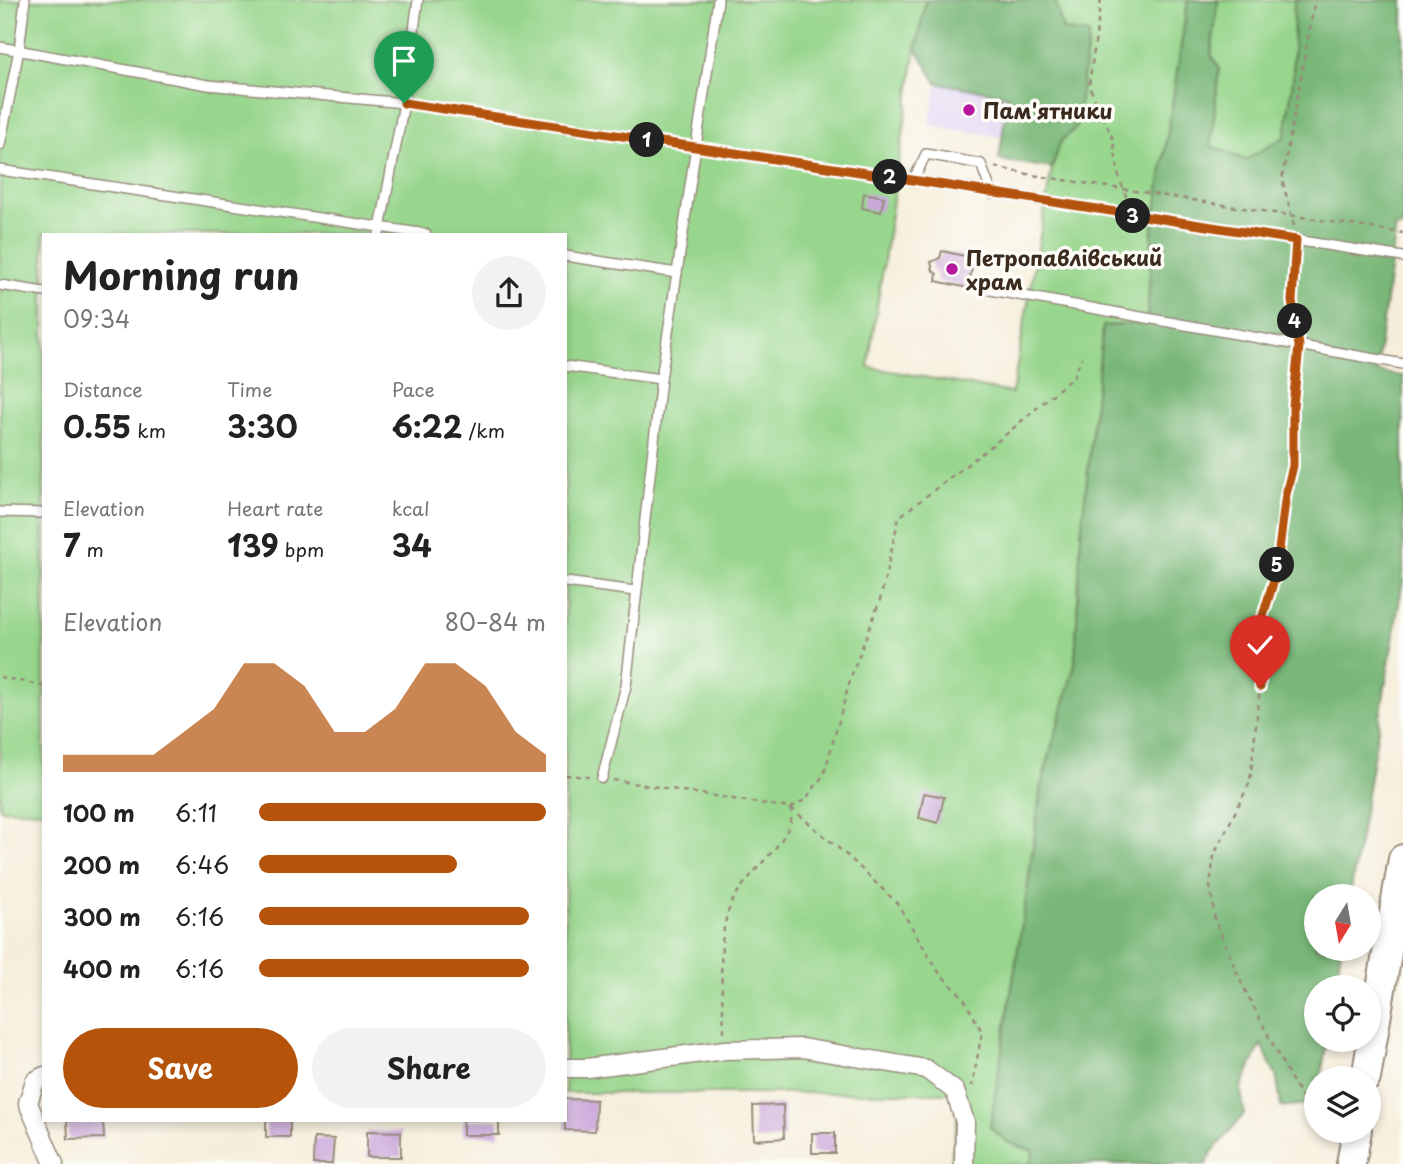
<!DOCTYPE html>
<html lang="en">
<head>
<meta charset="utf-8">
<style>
  body { margin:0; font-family:"Playpen Sans",sans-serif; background:#f2f2f2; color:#222; height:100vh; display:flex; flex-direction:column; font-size:26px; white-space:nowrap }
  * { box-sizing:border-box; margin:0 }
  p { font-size:23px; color:#767676 }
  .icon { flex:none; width:38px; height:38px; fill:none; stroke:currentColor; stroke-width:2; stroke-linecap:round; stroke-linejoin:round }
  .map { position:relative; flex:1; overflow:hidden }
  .sheet { position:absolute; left:42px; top:233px; width:525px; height:889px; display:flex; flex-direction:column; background:#fff; border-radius:0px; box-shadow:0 4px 10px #0003 }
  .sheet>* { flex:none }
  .needle { width:46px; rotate:191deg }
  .buttons { position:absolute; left:1304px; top:884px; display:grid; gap:14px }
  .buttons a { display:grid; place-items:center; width:77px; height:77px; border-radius:50%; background:#fff; box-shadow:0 4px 10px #0003; font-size:35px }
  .pin { position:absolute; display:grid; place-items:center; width:60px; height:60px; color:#fff; margin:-72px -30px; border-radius:50% 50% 50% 0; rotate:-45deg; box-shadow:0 0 7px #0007 }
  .pin .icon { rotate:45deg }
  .km { position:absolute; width:35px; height:35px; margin:-18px; border-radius:50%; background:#222; color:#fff; font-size:19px; line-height:35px; text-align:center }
  .round { display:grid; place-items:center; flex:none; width:74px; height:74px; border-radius:37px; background:#f2f2f2 }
  .head { display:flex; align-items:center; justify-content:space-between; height:119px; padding:0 21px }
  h1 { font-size:38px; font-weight:700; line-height:52px }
  .figures { display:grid; grid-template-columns:repeat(3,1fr); gap:10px; height:119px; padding:7px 21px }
  .figures div { display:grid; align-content:center }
  .figures b { font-size:30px; font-weight:700 }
  .figures small { font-size:19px; font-weight:400 }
  .figures p { font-size:19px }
  .chart { height:196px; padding:14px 21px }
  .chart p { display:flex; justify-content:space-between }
  .chart svg { width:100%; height:126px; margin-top:7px; fill:#b45309; opacity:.7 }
  .cta { display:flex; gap:14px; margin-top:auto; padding:14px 21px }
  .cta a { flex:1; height:80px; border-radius:42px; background:#b45309; color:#fff; font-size:28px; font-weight:700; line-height:80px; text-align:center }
  .cta a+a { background:#f2f2f2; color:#222 }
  ul { padding:0 21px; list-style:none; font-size:23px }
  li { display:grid; grid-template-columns:112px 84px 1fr; align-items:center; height:52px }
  li i { height:18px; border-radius:9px; background:#b45309 }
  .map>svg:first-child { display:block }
</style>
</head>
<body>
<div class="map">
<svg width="1403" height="1164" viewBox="0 0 1403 1164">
  <rect width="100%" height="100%" fill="#fdfcf7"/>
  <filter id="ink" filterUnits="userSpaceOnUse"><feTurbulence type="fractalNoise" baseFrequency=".0143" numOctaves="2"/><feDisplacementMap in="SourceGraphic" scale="14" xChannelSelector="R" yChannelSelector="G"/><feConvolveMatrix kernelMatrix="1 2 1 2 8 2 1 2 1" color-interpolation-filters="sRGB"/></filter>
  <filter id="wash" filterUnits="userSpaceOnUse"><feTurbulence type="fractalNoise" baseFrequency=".00686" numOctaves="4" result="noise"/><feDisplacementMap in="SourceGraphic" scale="28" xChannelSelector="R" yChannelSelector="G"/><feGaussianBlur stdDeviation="1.57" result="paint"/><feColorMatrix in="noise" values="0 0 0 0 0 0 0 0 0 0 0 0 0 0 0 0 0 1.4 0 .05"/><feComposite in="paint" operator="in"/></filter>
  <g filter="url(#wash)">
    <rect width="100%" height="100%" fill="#f5eeda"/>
    <polygon fill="#dfd4f4" points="937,83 1008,95 1001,137 929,125"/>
    <g fill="#97d68c" stroke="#698055" stroke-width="2">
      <polygon points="0,0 926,0 916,48 868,367 1012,393 1052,168 1061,141 1076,127 1089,35 1063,30 1055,0 1188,0 1152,236 1147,324 1104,326 1081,535 1075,664 1041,786 1027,892 990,1127 1007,1142 1034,1151 1030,1164 950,1164 962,1093 565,1093 565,234 44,234 44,811 0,809"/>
      <polygon points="1218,0 1294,0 1293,81 1285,137 1245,160 1211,146 1219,68 1211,55"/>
    </g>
    <g fill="#79b778" stroke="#5a704b" stroke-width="2">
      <polygon points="926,0 1055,0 1063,30 1089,34 1076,127 1061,141 1052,168 999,160 1008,95 937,83 916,48"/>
      <polygon points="1188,0 1218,0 1211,55 1219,68 1211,146 1245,160 1285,137 1293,81 1294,0 1403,0 1403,227 1396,227 1376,372 1403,376 1403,580 1350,896 1316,896 1316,948 1341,949 1335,987 1316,987 1316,1040 1327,1040 1321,1078 1316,1078 1316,1103 1281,1107 1277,1078 1261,1044 1241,1088 1244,1114 1212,1152 1206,1164 1030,1164 1034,1151 1007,1142 990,1127 1027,892 1041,786 1075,664 1081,535 1103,326 1147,323 1152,236"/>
    </g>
    <g id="blocks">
      <g fill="#c9a5d9">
        <polygon points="991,96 1004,99 1001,117 988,115"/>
        <polygon points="864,193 884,197 881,212 862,208"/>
        <polygon points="942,251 974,258 968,288 936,281 937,274 933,271 931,262 940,258"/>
        <polygon points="924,793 944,797 938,823 919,818"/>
        <polygon points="565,1099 596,1100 595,1131 565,1130"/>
        <polygon points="783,1105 784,1138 754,1140 753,1106"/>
        <polygon points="67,1120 103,1120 104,1138 68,1139"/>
        <rect x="266" y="1120" width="24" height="17"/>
        <rect x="463" y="1120" width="36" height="15"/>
        <polygon points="367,1131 401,1132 401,1157 367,1157"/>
        <rect x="812" y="1133" width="23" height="20"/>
        <polygon points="314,1138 334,1139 332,1164 313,1164"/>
      </g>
    </g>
  </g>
  <g filter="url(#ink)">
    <use href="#blocks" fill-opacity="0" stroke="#988c7c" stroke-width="2"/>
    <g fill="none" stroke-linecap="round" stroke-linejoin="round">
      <defs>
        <g id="lane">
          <polyline points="0,47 208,85 404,103 880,175 1403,257"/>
          <polyline points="0,145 19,50 25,0"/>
          <polyline points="0,170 426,234"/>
          <polyline points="913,181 926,154 981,164 992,194"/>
          <polyline points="379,234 404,103 418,0"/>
          <polyline points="565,256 677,273"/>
          <polyline points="0,285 44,292"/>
          <polyline points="985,289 1403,364"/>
          <polyline points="565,366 661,379"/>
          <polyline points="0,512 44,513"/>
          <polyline points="565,582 635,591"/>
          <polyline points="602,778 626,686 661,379 718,0"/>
        </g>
        <g id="street">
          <polyline points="565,1068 587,1068 725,1050 802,1048 926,1069 955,1091 965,1122 964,1164"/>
          <polyline points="44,1076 35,1081 28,1103 54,1164"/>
        </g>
        <g id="primary">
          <polyline points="1366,1078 1403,859"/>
          <polyline points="1351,1164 1357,1130"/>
        </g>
      </defs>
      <use href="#lane" stroke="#988c7c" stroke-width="12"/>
      <use href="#street" stroke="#988c7c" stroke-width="21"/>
      <use href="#primary" stroke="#988c7c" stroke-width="32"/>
      <g stroke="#988c7c" stroke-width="2.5" stroke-dasharray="5 5" stroke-linecap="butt">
        <polyline points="1101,0 1089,86 1113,139 1119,177 1128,202"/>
        <polyline points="995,167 1032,175 1403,233"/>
        <polyline points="1294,226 1282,179 1315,0"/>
        <polyline points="1295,254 1292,301 1297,331"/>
        <polyline points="1298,358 1293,406 1293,466 1286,494 1276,573 1263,616 1260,687 1250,782 1214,855 1210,886 1215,920 1241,982 1287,1072 1316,1121"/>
        <polyline points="0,677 44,686"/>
        <polyline points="565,775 589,777"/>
        <polyline points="613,780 791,808 806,799 824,774 851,677 880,600 899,517 1003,437 1074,376 1082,357"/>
        <polyline points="791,808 849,857 897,903 940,974 963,997 982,1032 972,1086"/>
        <path d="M724 1032C723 993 715 938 732 902 746 874 779 852 790 824 792 819 791 813 791 808"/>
      </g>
      <use href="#lane" stroke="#fff" stroke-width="9"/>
      <use href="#street" stroke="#fff" stroke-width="18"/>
      <use href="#primary" stroke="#fff" stroke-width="28"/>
    </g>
  </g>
  <g fill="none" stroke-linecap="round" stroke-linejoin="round" filter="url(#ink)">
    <defs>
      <polyline id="route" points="404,103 880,175 1296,240 1292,301 1299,346 1293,406 1293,466 1286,494 1276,573 1263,616 1260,687"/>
    </defs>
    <use href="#route" stroke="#fff" stroke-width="14"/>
    <use href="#route" stroke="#b45309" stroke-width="9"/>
  </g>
  <g fill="#b5179e" stroke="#fdfcf7" stroke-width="2.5">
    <circle cx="969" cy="110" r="7"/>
    <circle cx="952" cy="269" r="7"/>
  </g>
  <g text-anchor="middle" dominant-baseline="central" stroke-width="7" stroke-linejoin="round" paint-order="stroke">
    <g font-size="21" font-weight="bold" fill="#3b2a1e" stroke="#fdfcf7" text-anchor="start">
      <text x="983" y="110">Пам'ятники</text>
      <text x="966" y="257">Петропавлівський<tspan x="966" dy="24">храм</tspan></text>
    </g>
  </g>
</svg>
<div class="buttons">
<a><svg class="needle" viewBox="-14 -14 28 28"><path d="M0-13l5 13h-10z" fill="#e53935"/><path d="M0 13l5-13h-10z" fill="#767676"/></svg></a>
<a><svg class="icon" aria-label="locate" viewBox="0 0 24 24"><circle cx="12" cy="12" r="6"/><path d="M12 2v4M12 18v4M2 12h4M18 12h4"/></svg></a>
<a><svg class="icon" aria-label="layers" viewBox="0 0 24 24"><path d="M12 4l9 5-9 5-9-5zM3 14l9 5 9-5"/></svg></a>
</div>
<div class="pin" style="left:404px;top:103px;background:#1e9e55"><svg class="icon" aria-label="arrive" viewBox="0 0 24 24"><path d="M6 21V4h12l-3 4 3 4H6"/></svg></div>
<div class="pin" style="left:1260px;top:687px;background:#d93025"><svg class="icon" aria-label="check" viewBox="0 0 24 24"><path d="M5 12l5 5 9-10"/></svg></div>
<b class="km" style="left:647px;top:140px">1</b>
<b class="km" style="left:890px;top:177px">2</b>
<b class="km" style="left:1133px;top:216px">3</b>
<b class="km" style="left:1295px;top:321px">4</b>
<b class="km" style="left:1277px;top:565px">5</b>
<section class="sheet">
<div class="head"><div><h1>Morning run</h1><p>09:34</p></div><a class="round"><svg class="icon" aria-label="share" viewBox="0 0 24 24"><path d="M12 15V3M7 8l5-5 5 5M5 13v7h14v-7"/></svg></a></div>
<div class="figures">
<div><p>Distance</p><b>0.55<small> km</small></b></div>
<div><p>Time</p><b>3:30</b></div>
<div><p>Pace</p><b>6:22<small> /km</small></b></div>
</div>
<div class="figures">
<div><p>Elevation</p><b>7<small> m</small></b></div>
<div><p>Heart rate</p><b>139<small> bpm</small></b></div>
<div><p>kcal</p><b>34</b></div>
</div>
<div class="chart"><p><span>Elevation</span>80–84 m</p>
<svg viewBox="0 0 160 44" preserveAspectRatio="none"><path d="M0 44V38L10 38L20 38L30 38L40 30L50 22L60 6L70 6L80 14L90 30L100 30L110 22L120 6L130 6L140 14L150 30L160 38V44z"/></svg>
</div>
<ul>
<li><b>100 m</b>6:11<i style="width:100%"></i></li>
<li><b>200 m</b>6:46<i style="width:69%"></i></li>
<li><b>300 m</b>6:16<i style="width:94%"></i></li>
<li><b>400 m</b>6:16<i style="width:94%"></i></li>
</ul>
<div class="cta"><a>Save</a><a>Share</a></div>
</section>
</div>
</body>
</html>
